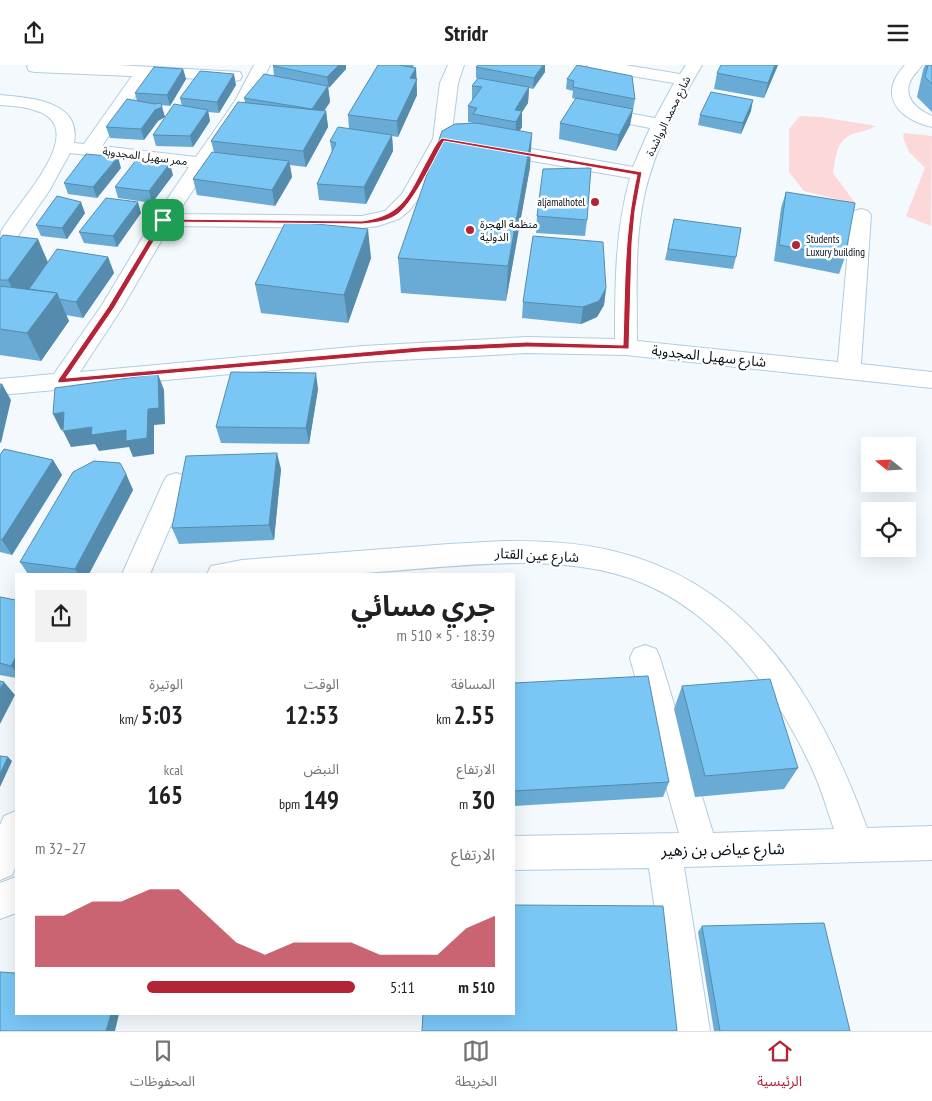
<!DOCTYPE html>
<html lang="ar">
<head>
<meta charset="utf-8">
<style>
  body { margin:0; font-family:"PT Sans Narrow","Noto Sans Arabic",sans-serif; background:#f2f2f2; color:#202124; direction:rtl; height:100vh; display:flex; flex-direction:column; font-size:19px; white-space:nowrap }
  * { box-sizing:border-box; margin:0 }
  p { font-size:16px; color:#757577 }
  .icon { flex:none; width:28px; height:28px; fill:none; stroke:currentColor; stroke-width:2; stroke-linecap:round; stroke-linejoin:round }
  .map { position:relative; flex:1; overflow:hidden; direction:ltr }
  .side { position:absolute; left:15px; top:508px; width:500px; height:442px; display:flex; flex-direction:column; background:#fff; border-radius:0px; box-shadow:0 5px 20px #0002; direction:rtl }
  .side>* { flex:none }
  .needle { width:32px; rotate:288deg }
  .controls { position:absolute; left:861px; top:372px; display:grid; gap:10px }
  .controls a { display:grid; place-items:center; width:55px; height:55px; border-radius:0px; background:#fff; box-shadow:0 5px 20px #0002; font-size:25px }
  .pin { position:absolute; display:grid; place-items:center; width:42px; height:42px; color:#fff; margin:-21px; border-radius:10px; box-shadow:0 2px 8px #0006 }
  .round { display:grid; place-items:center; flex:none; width:52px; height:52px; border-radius:0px; background:#f2f2f2 }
  .head { display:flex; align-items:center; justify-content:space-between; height:85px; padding:0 20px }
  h1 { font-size:28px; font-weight:700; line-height:38px }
  .metrics { display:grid; grid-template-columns:repeat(3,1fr); gap:8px; height:85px; padding:5px 20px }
  .metrics div { display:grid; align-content:center }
  .metrics b { font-size:25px; font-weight:700 }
  .metrics small { font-size:14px; font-weight:400 }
  .metrics p { font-size:14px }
  .chart { height:140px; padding:10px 20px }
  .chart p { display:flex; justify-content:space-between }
  .chart svg { width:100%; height:90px; margin-top:5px; fill:#b52337; opacity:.7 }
  ul { padding:0 20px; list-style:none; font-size:16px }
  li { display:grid; grid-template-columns:80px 60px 1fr; align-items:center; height:38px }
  li i { height:12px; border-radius:6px; background:#b52337 }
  header { display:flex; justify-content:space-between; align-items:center; height:65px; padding:0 20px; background:#fff; font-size:22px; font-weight:700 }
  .dock { display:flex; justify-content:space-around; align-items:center; height:70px; border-top:1px solid #e0e0e0; background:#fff; font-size:14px; color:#757577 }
  .dock a { display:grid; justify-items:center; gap:2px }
  .dock .active { color:#b52337 }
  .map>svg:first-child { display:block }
</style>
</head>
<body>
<header><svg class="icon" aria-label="menu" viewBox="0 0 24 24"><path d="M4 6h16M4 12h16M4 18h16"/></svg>Stridr<svg class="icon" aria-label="share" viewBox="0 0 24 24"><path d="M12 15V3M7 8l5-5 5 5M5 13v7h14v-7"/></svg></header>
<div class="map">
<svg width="932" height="966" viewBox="0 0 932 966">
  <rect width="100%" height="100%" fill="#f3f9fd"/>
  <g fill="#fcd9d8">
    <path d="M800 51 821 52 876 61C869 65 863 66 856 68 836 73 836 91 833 108L856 139 804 126 789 107V64Z"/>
    <polygon points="904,68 932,71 931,161 906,151 925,103 909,87 903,72"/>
  </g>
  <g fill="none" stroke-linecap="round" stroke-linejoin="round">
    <defs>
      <g id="minor">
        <path d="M28 0H118L240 7 242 11 240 15 234 16 149 11 102 81 196 92 235 36 254 0H270L253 36 177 149 362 151 385 146 402 129 433 74 440 18 448 0H464L458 18 451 74 421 130 410 145 399 154 378 161 362 163 170 161 122 243 80 307 363 281 527 272 615 274C615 220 615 166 630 113L493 89 486 87 484 83 486 79 493 77 633 102 650 63 589 51 586 47 589 43 595 42 655 53 674 18 595 5 589 4 587 0H625L680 9 686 0H702C678 41 656 81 645 127 634 175 637 226 637 276L838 297 851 150 854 146 861 144 868 146 871 150 861 299 932 307V323L626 290 527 288 363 297 0 330V314L54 309 102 240 153 155 189 102 70 88 49 126 7 187 0 189C0 183 0 172 1 167 15 139 95 62 34 45 23 41 11 41 0 40V30C29 33 82 35 74 78L84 79 132 11 35 7 29 6 27 2Z"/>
        <path d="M905 0H922C919 5 915 8 912 13 901 31 916 44 932 51V62C898 54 877 30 905 0Z"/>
        <polygon points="176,408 185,411 189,418 150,509 122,509 163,418 167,411"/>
        <path d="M504 476C541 476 578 477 613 486 754 519 821 638 867 763L932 761V795L684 802 710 966H672L649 803 514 805V771L679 768 630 593 634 584 645 580 656 584 660 593 713 768 834 764C827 745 822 725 813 706 779 630 720 549 640 517 606 503 567 499 531 498 470 497 409 506 348 509 301 511 254 509 207 509L211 501 242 495 449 479Z"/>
        <polygon points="16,746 16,801 12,810 0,815 0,760 4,751"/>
        <polygon points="16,812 16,848 0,854 0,818"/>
      </g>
    </defs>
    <use href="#minor" stroke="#b1cde0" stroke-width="2"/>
    <use href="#minor" fill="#fff" fill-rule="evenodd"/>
  </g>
  <g fill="#69abd4">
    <polygon points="378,0 414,0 413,2 416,3 417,30 398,72 392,71 393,86 366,139 319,135 317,119 332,88 330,76 349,64 348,50"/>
    <polygon points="778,0 764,33 714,24 717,8"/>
    <polygon points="925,0 932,0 932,47 917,32 923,5"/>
    <polygon points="273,1 346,4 328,23 330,37 324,46 326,46 328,62 306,102 290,100 292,112 275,141 197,130 193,114 214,87 211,76 245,38 244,33 274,11"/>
    <polygon points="476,2 545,7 533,24 529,23 528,38 522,47 522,62 519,66 530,102 506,236 401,228 398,193 473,58 468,57 468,41 472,36 472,21 478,13 476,13"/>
    <polygon points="183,4 186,14 170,41 161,40 165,52 158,56 144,75 110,73 106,62 137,36 135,28"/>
    <polygon points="567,14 635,34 630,60 616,86 559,74 560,58 576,34 572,33 573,26 566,24"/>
    <polygon points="236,20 219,48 208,47 210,56 193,82 156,81 153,70 182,41 180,33"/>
    <polygon points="751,46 741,69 698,60 700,50"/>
    <polygon points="121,103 97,133 68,129 64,118"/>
    <polygon points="173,110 152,138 118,133 115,122"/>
    <polygon points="786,127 845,192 839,209 774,196 781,143"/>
    <polygon points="85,148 67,174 41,171 36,160"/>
    <polygon points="141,148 117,182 84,178 79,167"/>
    <polygon points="537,151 587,155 585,171 536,168"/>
    <polygon points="674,154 736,192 733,204 665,195"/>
    <polygon points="0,174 48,197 108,192 114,208 83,253 66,250 69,256 41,296 0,290"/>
    <polygon points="371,193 348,258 261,248 255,219"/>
    <polygon points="606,223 604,240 597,252 581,259 522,253 523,237"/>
    <polygon points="318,324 309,379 221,378 216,362"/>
    <polygon points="0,390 53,395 62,410 12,490 0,487"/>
    <polygon points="281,404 274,475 179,479 172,463"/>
    <polygon points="126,409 133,425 89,509 28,509 20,497"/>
    <polygon points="0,532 16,535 16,613 0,610"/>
    <polygon points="514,618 669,717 663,732 514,741"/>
    <polygon points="682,621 798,703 784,724 695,732 674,644"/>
    <polygon points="702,861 850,966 714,966 698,867"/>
  </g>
  <g fill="#558bac">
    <polygon points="339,0 346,0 346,4 329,23 327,12"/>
    <polygon points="543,0 545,0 545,7 533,24 534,13"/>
    <polygon points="775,0 778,0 764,33 768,18"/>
    <polygon points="416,3 417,30 398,72 397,56 410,13"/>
    <polygon points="183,4 186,14 170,41 167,30"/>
    <polygon points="234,9 236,20 219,48 217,37"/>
    <polygon points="328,21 330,37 315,60 312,44"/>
    <polygon points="529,22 528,38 522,47 522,62 515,73 516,57 515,45"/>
    <polygon points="753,35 751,46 741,69 743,58"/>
    <polygon points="162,42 165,52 158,56 144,75 141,64 155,45"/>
    <polygon points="633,44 630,60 616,86 619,70"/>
    <polygon points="208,45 210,56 193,82 190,71"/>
    <polygon points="326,46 328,62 306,102 303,86"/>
    <polygon points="532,68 530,102 506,236 508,201"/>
    <polygon points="392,70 393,86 366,139 364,122"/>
    <polygon points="118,92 121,103 97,133 93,122"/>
    <polygon points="289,96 292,112 275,141 272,125"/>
    <polygon points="170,98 173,110 152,138 149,126"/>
    <polygon points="81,137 85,148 67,174 62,163"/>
    <polygon points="138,137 141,148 117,182 113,171"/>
    <polygon points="368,164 371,193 348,258 344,230"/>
    <polygon points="38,174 50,202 22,244 8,215"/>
    <polygon points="108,192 114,208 83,253 76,237"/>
    <polygon points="606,223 604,240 597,252 581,259 583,242"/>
    <polygon points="57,228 69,256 41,296 27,268"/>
    <polygon points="316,308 318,324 309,379 306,363"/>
    <polygon points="158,309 164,325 165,359 154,360 154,389 133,392 129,382 99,386 95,379 71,382 63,366 92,362 126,365 148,344"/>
    <polygon points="2,319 11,335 1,378 0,377 0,328"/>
    <polygon points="64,347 72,363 61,365 53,349"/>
    <polygon points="277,388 281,404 274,475 269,460"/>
    <polygon points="53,395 62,410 12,490 2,475"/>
    <polygon points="126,409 133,425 89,509 78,509 75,504"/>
    <polygon points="16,592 16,607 11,601"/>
    <polygon points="4,617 15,630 0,659 0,624"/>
    <polygon points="8,692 12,696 0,722 0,709"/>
    <polygon points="111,949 119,949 115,966 106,966"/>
  </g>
  <g fill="#7ac7f6" stroke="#558bac">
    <polygon points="274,0 339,0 327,12 273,1"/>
    <polygon points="378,0 399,0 416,3 410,13 417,14 397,56 348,50"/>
    <polygon points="478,0 543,0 534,13 476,2"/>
    <polygon points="577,0 632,11 635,34 573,22 574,16 567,14"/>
    <polygon points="721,0 775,0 768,18 717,8"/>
    <polygon points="928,0 932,0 932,19 925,12"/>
    <polygon points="154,2 183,4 167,30 135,28"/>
    <polygon points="200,6 234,9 217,37 180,33"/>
    <polygon points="264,9 328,21 312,44 244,33"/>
    <polygon points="478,13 529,22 515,45 522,46 516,57 473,49 477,43 468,41 482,22 472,21"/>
    <polygon points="711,27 753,35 743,58 700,50"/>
    <polygon points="576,33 633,44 619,70 560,58"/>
    <polygon points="127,34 155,39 161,38 162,42 155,45 141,64 106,62"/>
    <polygon points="238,37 326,46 303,86 211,76"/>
    <polygon points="174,39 208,45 190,71 153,70"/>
    <polygon points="476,58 532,68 508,201 398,193 442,66 455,59"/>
    <polygon points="338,62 392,70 364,122 317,119 336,78 330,76"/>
    <polygon points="212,87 289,96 272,125 193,114"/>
    <polygon points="86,89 118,92 93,122 64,118"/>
    <polygon points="137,94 170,98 149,126 115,122"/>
    <polygon points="591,103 587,155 537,151 543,104"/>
    <polygon points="786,127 855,138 845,192 779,180"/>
    <polygon points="57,131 81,137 62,163 36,160"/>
    <polygon points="106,133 138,137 113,171 79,167"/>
    <polygon points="674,154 741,163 736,192 668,184"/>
    <polygon points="286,156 368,164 344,230 255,219"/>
    <polygon points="3,170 38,174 8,215 0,215 0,174"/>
    <polygon points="533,171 603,177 606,223 599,236 583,242 523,237"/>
    <polygon points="57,184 108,192 76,237 59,234 57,228 29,224"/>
    <polygon points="0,221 57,228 27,268 0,264"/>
    <polygon points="231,307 316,308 306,363 216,362"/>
    <polygon points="158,309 159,343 148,344 147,373 126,376 126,365 91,370 92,362 63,366 64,347 53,349 55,323"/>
    <polygon points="0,319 2,319 0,328"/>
    <polygon points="4,384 53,395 2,475 0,474 0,390"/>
    <polygon points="277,388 269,460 172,463 186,391"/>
    <polygon points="94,396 120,398 126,409 75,504 20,497 73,407"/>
    <polygon points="0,532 16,535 16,592 11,601 0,598"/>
    <polygon points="648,611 669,717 514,726 514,618"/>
    <polygon points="770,614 798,703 705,711 682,621"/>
    <polygon points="0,616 4,617 0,624"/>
    <polygon points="0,691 8,692 0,709"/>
    <polygon points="514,840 663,841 677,966 422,966 423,949 514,949"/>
    <polygon points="824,858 850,966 720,966 702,861"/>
    <polygon points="0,907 16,908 16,949 111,949 106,966 0,966"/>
  </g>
  <path fill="#b52337" stroke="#fff" fill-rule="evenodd" d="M442 73 642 107 635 146 632 178 629 284 527 282 420 287 58 318V315L108 242 161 154 362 156C406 150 409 127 429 92 433 85 436 77 442 73ZM444 76 637 110C624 167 625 221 623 280L527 277 420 282 66 313 114 243 165 157 362 159C373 158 385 157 395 151 413 140 433 95 444 76Z"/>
  <g fill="#b52337" stroke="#fff" stroke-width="2">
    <circle cx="595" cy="137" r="5"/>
    <circle cx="470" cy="165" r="5"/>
    <circle cx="796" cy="180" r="5"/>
  </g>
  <g text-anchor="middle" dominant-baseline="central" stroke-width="5" stroke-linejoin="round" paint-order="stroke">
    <g font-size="11" fill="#050e14" stroke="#fff">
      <text transform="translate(668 51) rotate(-64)">شارع محمد الرواشدة</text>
      <text transform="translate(145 91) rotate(7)">ممر سهيل المجدوبة</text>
    </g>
    <g font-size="11" fill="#050e14" stroke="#fff" text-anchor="start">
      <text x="585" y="137" text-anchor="end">aljamalhotel</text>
      <text x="480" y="159">منظمة الهجرة<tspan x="480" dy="13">الدولية</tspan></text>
      <text x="806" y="174">Students<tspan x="806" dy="13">Luxury building</tspan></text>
    </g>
    <g font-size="14" fill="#050e14" stroke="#fff">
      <text transform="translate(709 291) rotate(6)">شارع سهيل المجدوبة</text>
      <text transform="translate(537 490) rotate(3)">شارع عين القتار</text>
    </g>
    <g font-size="16" fill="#050e14" stroke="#fff">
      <text transform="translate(723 784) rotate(-1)">شارع عياض بن زهير</text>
    </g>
  </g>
</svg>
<div class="controls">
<a><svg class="needle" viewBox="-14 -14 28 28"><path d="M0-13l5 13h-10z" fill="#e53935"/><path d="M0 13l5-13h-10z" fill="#757577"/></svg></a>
<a><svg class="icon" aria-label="locate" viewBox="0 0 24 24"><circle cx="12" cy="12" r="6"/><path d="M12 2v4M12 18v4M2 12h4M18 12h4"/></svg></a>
</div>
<div class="pin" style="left:163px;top:155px;background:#1e9e55"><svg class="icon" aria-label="arrive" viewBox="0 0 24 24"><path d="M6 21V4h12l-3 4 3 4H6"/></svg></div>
<section class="side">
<div class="head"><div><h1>جري مسائي</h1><p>18:39 · 5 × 510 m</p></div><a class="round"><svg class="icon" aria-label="share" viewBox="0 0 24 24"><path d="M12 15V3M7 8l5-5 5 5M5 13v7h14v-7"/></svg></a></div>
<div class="metrics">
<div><p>المسافة</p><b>2.55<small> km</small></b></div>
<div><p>الوقت</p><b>12:53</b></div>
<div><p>الوتيرة</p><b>5:03<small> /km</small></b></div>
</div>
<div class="metrics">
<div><p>الارتفاع</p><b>30<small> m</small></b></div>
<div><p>النبض</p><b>149<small> bpm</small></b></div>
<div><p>kcal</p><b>165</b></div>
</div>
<div class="chart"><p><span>الارتفاع</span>27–32 m</p>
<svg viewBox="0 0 160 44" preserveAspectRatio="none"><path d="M0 44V19L10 19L20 12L30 12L40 6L50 6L60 19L70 32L80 38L90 32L100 32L110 32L120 38L130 38L140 38L150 25L160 19V44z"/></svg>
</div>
<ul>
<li><b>510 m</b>5:11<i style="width:65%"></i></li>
</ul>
</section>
</div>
<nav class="dock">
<a class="active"><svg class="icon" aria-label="home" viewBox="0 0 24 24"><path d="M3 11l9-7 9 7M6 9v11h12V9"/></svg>الرئيسية</a>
<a><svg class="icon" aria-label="map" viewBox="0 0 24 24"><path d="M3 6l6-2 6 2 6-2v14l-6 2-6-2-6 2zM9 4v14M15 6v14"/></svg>الخريطة</a>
<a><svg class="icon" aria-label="saved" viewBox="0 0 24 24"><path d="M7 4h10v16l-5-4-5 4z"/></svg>المحفوظات</a>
</nav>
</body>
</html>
